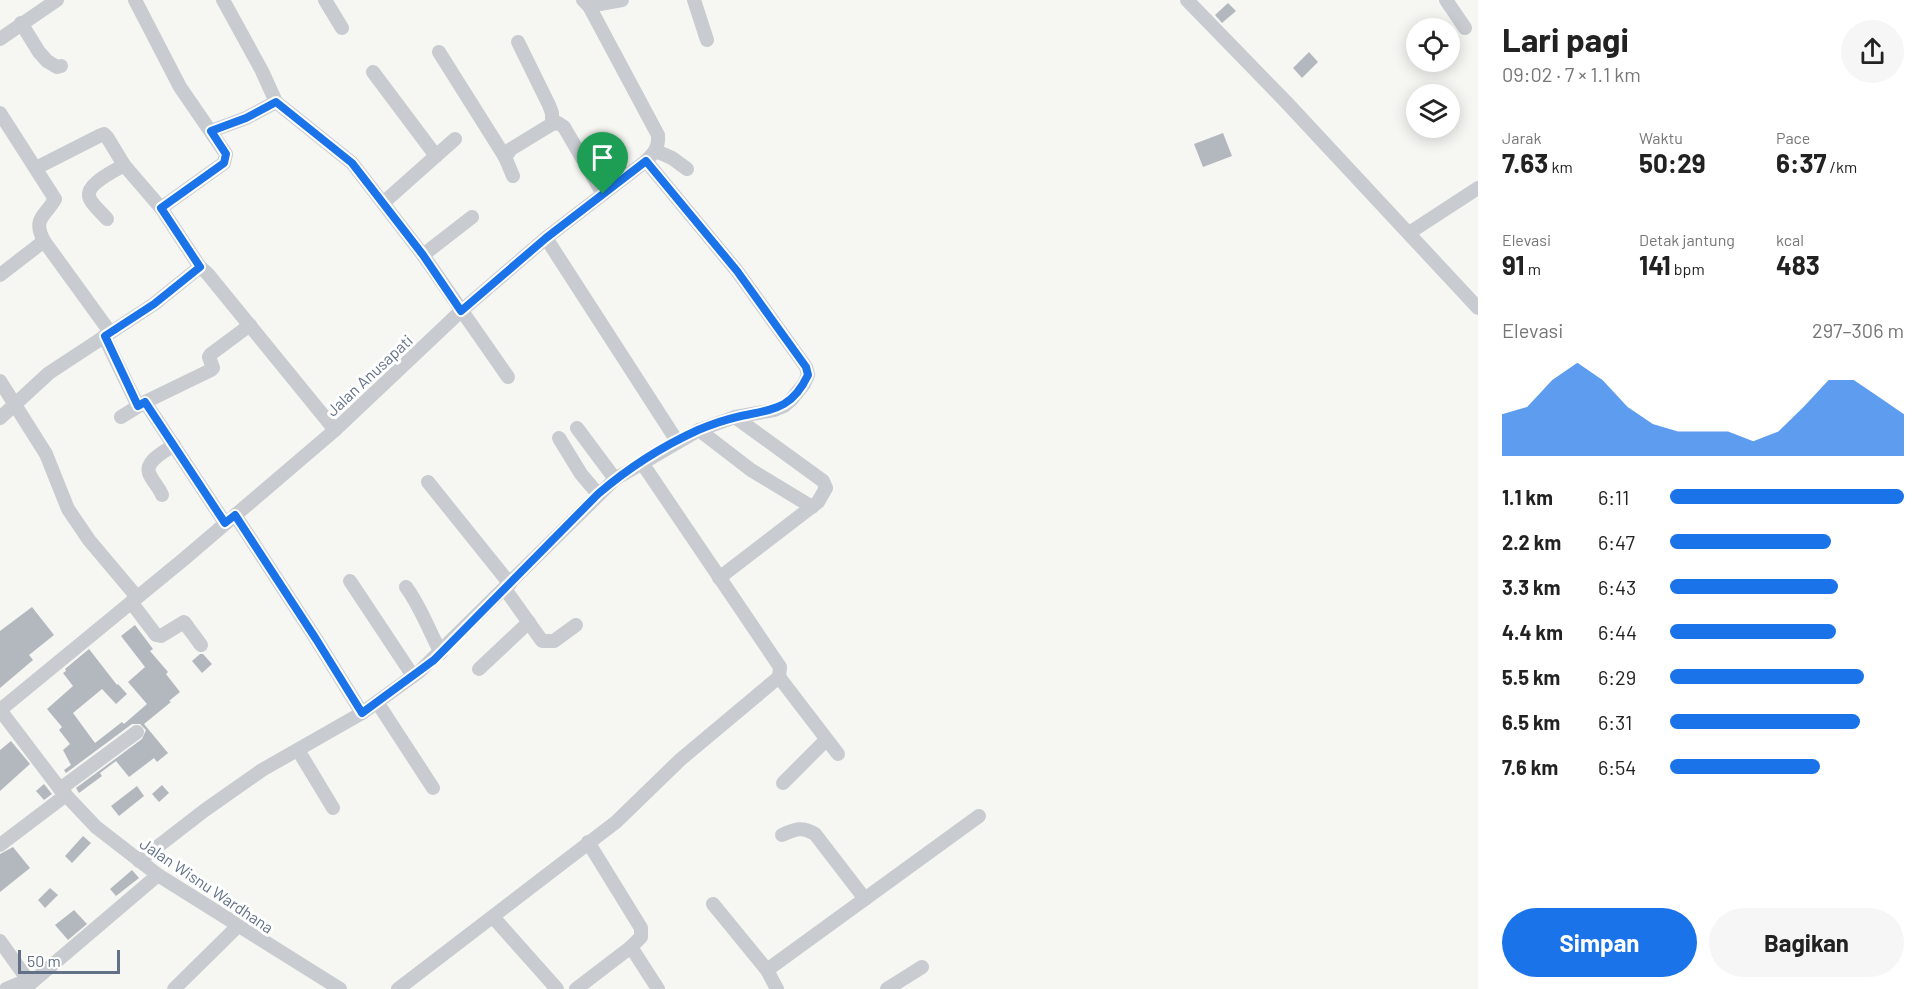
<!DOCTYPE html>
<html lang="id">
<head>
<meta charset="utf-8">
<style>
  body { margin:0; font-family:Barlow,sans-serif; background:#f6f6f6; color:#222; height:100vh; display:flex; flex-direction:column; font-size:22px; white-space:nowrap }
  * { box-sizing:border-box; margin:0 }
  p { font-size:20px; color:#767676 }
  .icon { flex:none; width:33px; height:33px; fill:none; stroke:currentColor; stroke-width:2; stroke-linecap:round; stroke-linejoin:round }
  .map { position:relative; flex:1; overflow:hidden }
  .details { display:flex; flex-direction:column; background:#fff; width:450px }
  .details>* { flex:none }
  .fabs { position:absolute; left:1406px; top:18px; display:grid; gap:12px }
  .fabs a { display:grid; place-items:center; width:54px; height:54px; border-radius:50%; background:#fff; box-shadow:0 3px 15px #0003; font-size:30px }
  .scale { position:absolute; left:18px; bottom:15px; width:102px; box-sizing:border-box; padding-left:6px; border:3px solid #627187; border-top:0; font-size:16px; line-height:21px; white-space:nowrap; color:#627187; -webkit-text-stroke:4px #fff; paint-order:stroke }
  .pin { position:absolute; display:grid; place-items:center; width:51px; height:51px; color:#fff; margin:-62px -26px; border-radius:50% 50% 50% 0; rotate:-45deg; box-shadow:0 0 6px #0007 }
  .pin .icon { rotate:45deg }
  .round { display:grid; place-items:center; flex:none; width:63px; height:63px; border-radius:32px; background:#f6f6f6 }
  .summary { display:flex; align-items:center; justify-content:space-between; height:102px; padding:0 24px }
  h1 { font-size:33px; font-weight:700; line-height:45px }
  .metrics { display:grid; grid-template-columns:repeat(3,1fr); gap:9px; height:102px; padding:6px 24px }
  .metrics div { display:grid; align-content:center }
  .metrics b { font-size:26px; font-weight:700 }
  .metrics small { font-size:16px; font-weight:400 }
  .metrics p { font-size:16px }
  .chart { height:168px; padding:12px 24px }
  .chart p { display:flex; justify-content:space-between }
  .chart svg { width:100%; height:108px; margin-top:6px; fill:#1a73e8; opacity:.7 }
  .cta { display:flex; gap:12px; margin-top:auto; padding:12px 24px }
  .cta a { flex:1; height:69px; border-radius:36px; background:#1a73e8; color:#fff; font-size:24px; font-weight:700; line-height:69px; text-align:center }
  .cta a+a { background:#f6f6f6; color:#222 }
  ul { padding:0 24px; list-style:none; font-size:20px }
  li { display:grid; grid-template-columns:96px 72px 1fr; align-items:center; height:45px }
  li i { height:15px; border-radius:8px; background:#1a73e8 }
  main { display:flex; flex:1; min-height:0 }
  .map>svg:first-child { display:block }
</style>
</head>
<body>
<main>
<div class="map">
<svg width="1478" height="989" viewBox="0 0 1478 989">
  <rect width="100%" height="100%" fill="#f6f7f3"/>
  <g fill="#b3b8bf">
    <polygon points="1228,3 1236,11 1222,23 1215,15"/>
    <polygon points="1309,52 1318,62 1302,78 1293,68"/>
    <polygon points="1223,133 1232,156 1203,167 1194,144"/>
    <polygon points="32,607 54,635 29,655 33,660 0,688 0,631"/>
    <polygon points="135,625 153,649 150,651 168,672 166,674 180,692 169,701 171,702 144,724 168,753 157,762 154,758 129,777 116,761 100,773 102,776 79,793 76,788 142,739 146,730 140,724 132,724 66,773 64,770 71,765 63,750 70,744 59,730 62,727 47,709 73,686 63,673 66,671 65,669 89,649 117,685 118,684 127,694 116,704 102,689 73,713 95,743 122,722 124,724 147,704 128,682 145,667 121,636"/>
    <polygon points="200,654 203,654 212,664 202,673 192,661"/>
    <polygon points="11,741 30,764 0,791 0,750"/>
    <polygon points="44,784 52,794 44,800 36,791"/>
    <polygon points="162,785 169,793 159,802 152,794"/>
    <polygon points="137,786 144,796 119,816 111,806"/>
    <polygon points="83,836 91,843 72,863 65,856"/>
    <polygon points="13,847 30,868 0,892 0,854"/>
    <polygon points="132,870 139,878 116,896 110,889"/>
    <polygon points="50,888 58,895 45,908 38,900"/>
    <polygon points="74,910 87,924 68,940 55,925"/>
  </g>
  <g fill="none" stroke-linecap="round" stroke-linejoin="round">
    <g stroke="#c8cbcf" stroke-width="14">
      <polyline points="135,0 180,87 226,154 224,163 161,208"/>
      <polyline points="223,0 262,71 276,102 352,163 423,255 508,377"/>
      <polyline points="325,0 342,28"/>
      <polyline points="694,0 707,40"/>
      <polyline points="1187,0 1288,104 1478,308"/>
      <polyline points="1446,0 1465,28"/>
      <polyline points="589,6 622,0"/>
      <polyline points="21,23 39,52 47,61 57,67 61,66"/>
      <polyline points="0,39 57,0"/>
      <polyline points="518,42 549,105 552,113 552,124"/>
      <polyline points="439,52 505,157"/>
      <polyline points="373,72 436,156"/>
      <path d="M0 113 55 199C45 217 32 218 44 241L110 332"/>
      <polyline points="211,131 246,118 276,102"/>
      <polyline points="656,151 672,158 687,169"/>
      <polyline points="36,168 99,136 104,134 107,137 124,165 161,208 200,267 207,273 335,430"/>
      <polyline points="513,176 505,157 511,149 552,124 558,123 564,127 603,194"/>
      <polyline points="383,203 455,139"/>
      <path d="M107 219C102 213 90 203 89 196 87 183 115 171 124 165"/>
      <polyline points="1409,233 1478,188"/>
      <polyline points="546,238 677,441"/>
      <polyline points="423,255 472,217"/>
      <polyline points="0,275 44,241"/>
      <polyline points="104,336 138,406"/>
      <polyline points="0,381 46,454 68,509 89,540 137,597"/>
      <polyline points="145,402 225,523"/>
      <polyline points="121,417 145,402 211,370 213,368 209,357 211,354 250,325"/>
      <polyline points="0,418 49,373 154,304 200,267"/>
      <polyline points="577,428 615,479"/>
      <polyline points="699,430 751,470 812,507"/>
      <polyline points="559,438 581,474 598,494"/>
      <polyline points="428,482 510,584"/>
      <path d="M162 495C159 487 152 481 149 473 145 460 166 451 174 445"/>
      <polyline points="235,515 316,639 362,713"/>
      <polyline points="719,578 818,502 826,488 823,481 735,417"/>
      <polyline points="350,581 413,676"/>
      <path d="M406 587C421 607 429 631 441 653"/>
      <polyline points="505,589 542,641 554,641 576,625"/>
      <polyline points="131,602 156,635 161,636 184,622 201,645"/>
      <polyline points="479,669 529,622"/>
      <polyline points="779,677 838,754"/>
      <polyline points="377,702 433,788"/>
      <path d="M0 710 184 559 335 430 461 311 546 238 646 161C654 153 659 148 658 135L589 6 583 0"/>
      <polyline points="0,710 60,789 96,827 158,875 340,989"/>
      <polyline points="298,750 333,808"/>
      <polyline points="783,783 826,740"/>
      <polyline points="60,789 137,732"/>
      <path d="M782 835C795 829 802 826 815 834L865 899"/>
      <polyline points="588,842 641,928 641,937 631,947 658,989"/>
      <polyline points="0,845 66,795"/>
      <polyline points="139,861 205,810 262,770 362,713 420,671 615,479 699,430 735,417 774,410 784,406 791,400 804,384 808,375 806,367 737,271 646,161"/>
      <polyline points="713,904 767,970 777,989"/>
      <polyline points="493,917 557,989"/>
      <polyline points="0,941 30,983"/>
      <polyline points="767,970 979,816"/>
      <polyline points="6,989 18,984 25,987"/>
      <polyline points="24,989 158,875"/>
      <polyline points="174,989 238,926"/>
      <polyline points="398,989 616,822 681,759 779,677 780,667 642,463"/>
      <polyline points="576,989 631,947"/>
      <polyline points="887,989 922,967"/>
    </g>
  </g>
  <g fill="none" stroke-linecap="round" stroke-linejoin="round">
    <defs>
      <path id="route" d="M276 102 352 163 423 255 461 311 546 238 646 161 737 271 806 367 808 375C791 411 771 409 737 417 724 420 710 425 698 430 663 446 627 469 598 494L434 660 362 713 316 639 235 515 225 523 145 402 138 406 105 336 154 304 200 267 161 208 224 163 226 154 211 131 246 118Z"/>
    </defs>
    <use href="#route" stroke="#fff" stroke-width="12"/>
    <use href="#route" stroke="#1a73e8" stroke-width="8"/>
  </g>
  <g text-anchor="middle" dominant-baseline="central" stroke-width="6" stroke-linejoin="round" paint-order="stroke">
    <g font-size="16" fill="#627187" stroke="#fff">
      <text transform="translate(369 375) rotate(-43)">Jalan Anusapati</text>
      <text transform="translate(207 885) rotate(34)">Jalan Wisnu Wardhana</text>
    </g>
  </g>
</svg>
<div class="fabs">
<a><svg class="icon" aria-label="locate" viewBox="0 0 24 24"><circle cx="12" cy="12" r="6"/><path d="M12 2v4M12 18v4M2 12h4M18 12h4"/></svg></a>
<a><svg class="icon" aria-label="layers" viewBox="0 0 24 24"><path d="M12 4l9 5-9 5-9-5zM3 14l9 5 9-5"/></svg></a>
</div>
<div class="scale">50 m</div>
<div class="pin" style="left:603px;top:194px;background:#1e9e55"><svg class="icon" aria-label="arrive" viewBox="0 0 24 24"><path d="M6 21V4h12l-3 4 3 4H6"/></svg></div>
</div>
<section class="details">
<div class="summary"><div><h1>Lari pagi</h1><p>09:02 · 7 × 1.1 km</p></div><a class="round"><svg class="icon" aria-label="share" viewBox="0 0 24 24"><path d="M12 15V3M7 8l5-5 5 5M5 13v7h14v-7"/></svg></a></div>
<div class="metrics">
<div><p>Jarak</p><b>7.63<small> km</small></b></div>
<div><p>Waktu</p><b>50:29</b></div>
<div><p>Pace</p><b>6:37<small> /km</small></b></div>
</div>
<div class="metrics">
<div><p>Elevasi</p><b>91<small> m</small></b></div>
<div><p>Detak jantung</p><b>141<small> bpm</small></b></div>
<div><p>kcal</p><b>483</b></div>
</div>
<div class="chart"><p><span>Elevasi</span>297–306 m</p>
<svg viewBox="0 0 160 44" preserveAspectRatio="none"><path d="M0 44V27L10 24L20 13L30 6L40 13L50 24L60 31L70 34L80 34L90 34L100 38L110 34L120 24L130 13L140 13L150 20L160 27V44z"/></svg>
</div>
<ul>
<li><b>1.1 km</b>6:11<i style="width:100%"></i></li>
<li><b>2.2 km</b>6:47<i style="width:69%"></i></li>
<li><b>3.3 km</b>6:43<i style="width:72%"></i></li>
<li><b>4.4 km</b>6:44<i style="width:71%"></i></li>
<li><b>5.5 km</b>6:29<i style="width:83%"></i></li>
<li><b>6.5 km</b>6:31<i style="width:81%"></i></li>
<li><b>7.6 km</b>6:54<i style="width:64%"></i></li>
</ul>
<div class="cta"><a>Simpan</a><a>Bagikan</a></div>
</section>
</main>
</body>
</html>
